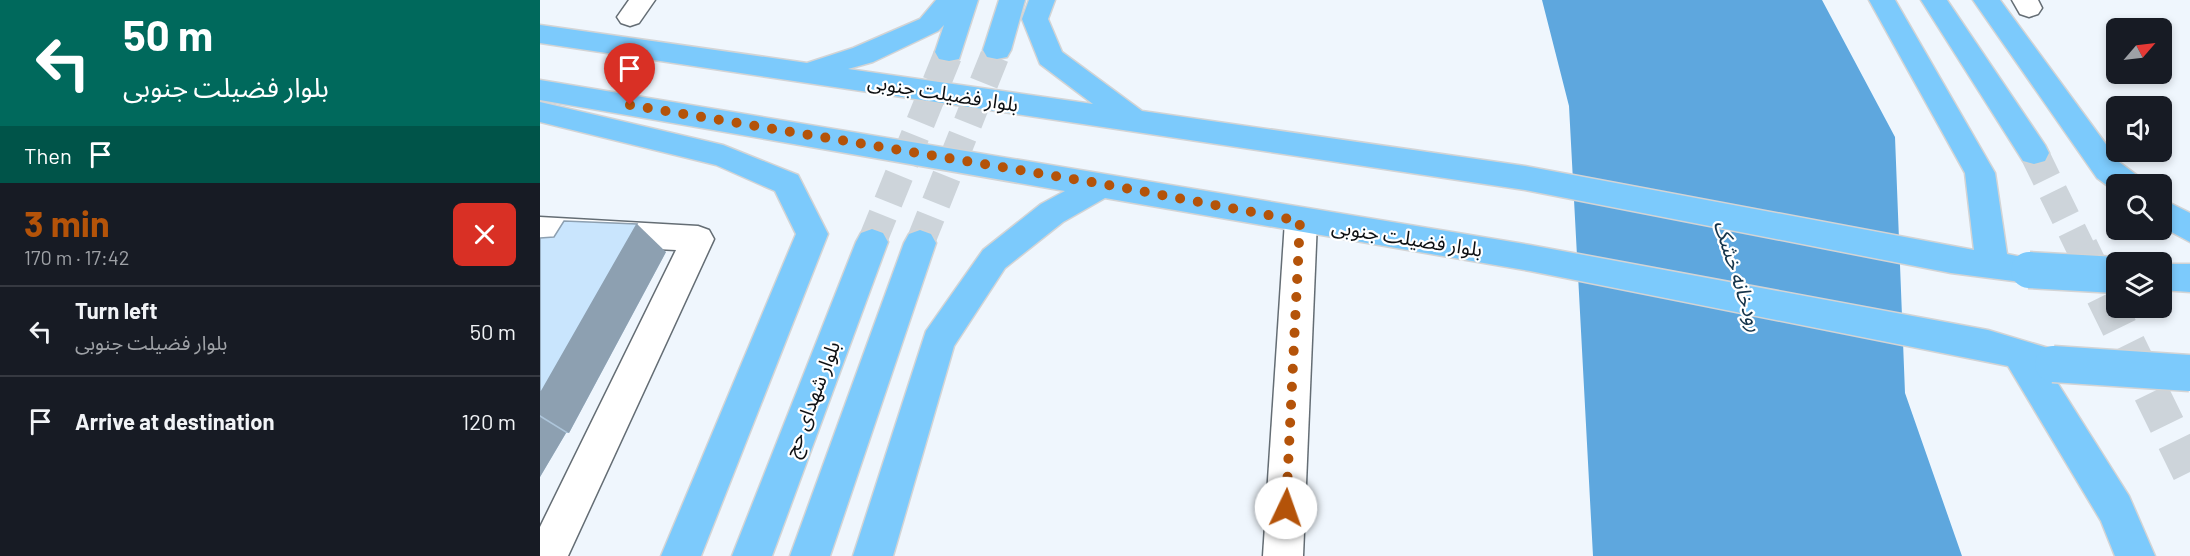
<!DOCTYPE html>
<html lang="en">
<head>
<meta charset="utf-8">
<style>
	:root { --surface:#171b24; --page:#242831; --text:#f1f3f6; --muted:#9ea1a6; --line:#363941; --accent:#b45309 }
	body { margin:0; font-family:Barlow,"Noto Sans Arabic",sans-serif; background:var(--page); color:var(--text); height:100vh; display:flex; flex-direction:column; font-size:22px; white-space:nowrap }
	* { box-sizing:border-box; margin:0 }
	p { font-size:20px; color:var(--muted) }
	.icon { flex:none; width:33px; height:33px; fill:none; stroke:currentColor; stroke-width:2; stroke-linecap:round; stroke-linejoin:round }
	.map { position:relative; flex:1; overflow:hidden }
	.panel { display:flex; flex-direction:column; background:var(--surface); width:540px }
	.panel>* { flex:none }
	.hud { background:#00695c; color:#fff; overflow:hidden }
	.needle { width:39px; rotate:62deg }
	.controls { position:absolute; left:1566px; top:18px; display:grid; gap:12px }
	.controls a { display:grid; place-items:center; width:66px; height:66px; border-radius:9px; background:var(--surface); box-shadow:0 3px 9px #0003; font-size:30px }
	.pin { position:absolute; display:grid; place-items:center; width:51px; height:51px; color:#fff; margin:-62px -26px; border-radius:50% 50% 50% 0; rotate:-45deg; box-shadow:0 0 6px #0007 }
	.pin .icon { rotate:45deg }
	.me { position:absolute; width:66px; margin:-33px; rotate:3deg; stroke-linejoin:round; filter:drop-shadow(0 0 4px #0008) }
	.turn { display:flex; align-items:center; gap:21px; height:126px; padding:0 24px; font-size:27px }
	.turn .icon { width:78px; height:78px; stroke-width:2.5 }
	.turn b { display:block; font-size:42px; line-height:51px }
	.then { display:flex; align-items:center; height:57px; padding:0 24px; background:#0003; gap:12px; font-size:22px }
	.round { display:grid; place-items:center; flex:none; width:63px; height:63px; border-radius:9px; background:var(--page) }
	.head { display:flex; align-items:center; justify-content:space-between; height:102px; padding:0 24px }
	h1 { font-size:36px; font-weight:700; line-height:45px; color:var(--accent) }
	ul { padding:0; list-style:none }
	li { display:flex; align-items:center; gap:18px; height:90px; padding:0 24px; border-top:2px solid var(--line) }
	li div { flex:1 }
	li b { display:block; font-size:22px }
	li em { font-style:normal }
	main { display:flex; flex:1; min-height:0 }
	.map>svg:first-child { display:block }
	.water { fill:#5ea7de }
	.lines { fill:none; stroke-linecap:round; stroke-linejoin:round }
	.primary-tunnel-far1 { stroke:#cdd4da; stroke-width:29; stroke-dasharray:29 14; stroke-linecap:butt }
	.primary-tunnel { stroke:#cdd4da; stroke-width:36; stroke-dasharray:36 18; stroke-linecap:butt }
	.street-casing { stroke:#646d74; stroke-width:3 }
	.primary-casing { stroke:#d3d4d5; stroke-width:3 }
	.street { fill:#fff; fill-rule:evenodd }
	.primary { fill:#7ccafc; fill-rule:evenodd }
	.primary-bridge-casing { stroke:#d3d4d5; stroke-width:39; stroke-linecap:butt }
	.primary-bridge { stroke:#7ccafc; stroke-width:36 }
	.wall { fill:#adc5da }
	.shaded-wall { fill:#8da0b1 }
	.building { fill:#c9e5fd; stroke:#8da0b1; stroke-width:1.5 }
	.route { stroke:#b45309; stroke-width:10; stroke-dasharray:0 18 }
	.labels { text-anchor:middle; stroke-width:4.5; stroke-linejoin:round; paint-order:stroke }
	.street-label { font-size:20px; fill:#0d1013; stroke:#fff }
	.water-label { font-size:21px; font-style:italic; fill:#14344b; stroke:#fff }
</style>
</head>
<body>
<main>
<section class="panel">
<div class="hud">
<div class="turn"><svg class="icon" aria-label="left" viewBox="0 0 24 24"><path d="M17 20v-9H6M10 6l-5 5 5 5"/></svg><div><b>50 m</b>بلوار فضیلت جنوبی</div></div>
<div class="then">Then<svg class="icon" aria-label="arrive" viewBox="0 0 24 24"><path d="M6 21V4h12l-3 4 3 4H6"/></svg></div>
</div>
<div class="head"><div><h1>3 min</h1><p>170 m · 17:42</p></div><a class="round" style="background:#d93025;color:#fff"><svg class="icon" aria-label="close" viewBox="0 0 24 24"><path d="M6 6l12 12M18 6L6 18"/></svg></a></div>
<ul>
<li><svg class="icon" aria-label="left" viewBox="0 0 24 24"><path d="M17 20v-9H6M10 6l-5 5 5 5"/></svg><div><b>Turn left</b><p>بلوار فضیلت جنوبی</p></div><em>50 m</em></li>
<li><svg class="icon" aria-label="arrive" viewBox="0 0 24 24"><path d="M6 21V4h12l-3 4 3 4H6"/></svg><div><b>Arrive at destination</b></div><em>120 m</em></li>
</ul>
</section>
<div class="map">
<svg width="1650" height="556" viewBox="0 0 1650 556">
	<rect width="100%" height="100%" fill="#eff6fd"/>
	<path class="water" d="M 1002,0 L 1282,0 L 1355,137 L 1365,393 L 1422,556 L 1053,556 L 1029,106 Z"/>
	<g class="lines">
		<g class="primary-tunnel-far1">
			<path d="M 1494,153 L 1541,249"/>
			<path d="M 332,242 L 409,52"/>
			<path d="M 380,243 L 457,50"/>
		</g>
		<path class="primary-tunnel" d="M 1540,247 L 1650,472"/>
		<defs>
			<g id="street">
				<path d="M 89,0 L 115,0 L 99,23 L 90,26 L 81,23 L 77,17 Z"/>
				<path d="M 1472,0 L 1498,0 L 1502,8 L 1498,14 L 1489,17 L 1480,14 Z"/>
				<path d="M 761,209 L 772,212 L 777,221 L 763,556 L 723,556 L 745,221 L 750,212 Z"/>
				<path d="M 0,217 L 158,226 L 169,230 L 174,239 L 28,556 L 0,556 L 0,527 L 136,250 L 0,243 Z"/>
			</g>
			<g id="primary">
				<path d="M 396,0 L 438,0 L 419,59 L 409,61 L 399,59 L 395,52 L 404,25 L 398,31 L 333,62 L 308,69 L 553,104 L 500,64 L 482,19 L 489,0 L 515,0 L 508,19 L 522,52 L 602,111 L 985,166 L 1434,250 L 1425,173 L 1329,0 L 1355,0 L 1455,173 L 1467,254 L 1501,261 L 1505,270 L 1501,279 L 1489,283 L 1411,273 L 985,190 L 0,43 L 0,25 L 267,63 L 313,48 L 380,19 Z"/>
				<path d="M 459,0 L 485,0 L 471,50 L 467,57 L 457,59 L 447,57 L 443,50 Z"/>
				<path d="M 1381,0 L 1407,0 L 1505,145 L 1509,153 L 1505,161 L 1494,164 L 1483,161 Z"/>
				<path d="M 1433,0 L 1460,0 L 1579,162 L 1598,176 L 1602,184 L 1576,184 L 1576,192 L 1557,178 Z"/>
				<path d="M 0,80 L 990,245 L 1448,330 L 1525,353 L 1531,364 L 1525,375 L 1515,379 L 1589,496 L 1615,556 L 1575,556 L 1561,521 L 1468,366 L 990,271 L 565,198 L 523,222 L 465,268 L 414,346 L 353,556 L 313,556 L 386,331 L 443,250 L 501,204 L 525,191 L 0,100 Z"/>
				<path d="M 0,102 L 183,145 L 258,175 L 288,234 L 161,556 L 121,556 L 256,234 L 235,191 L 176,165 L 0,122 Z"/>
				<path d="M 1622,199 L 1650,213 L 1650,242 L 1622,227 Z"/>
				<path d="M 332,229 L 343,233 L 348,242 L 232,556 L 192,556 L 316,242 L 321,233 Z"/>
				<path d="M 380,230 L 391,234 L 396,243 L 290,556 L 250,556 L 364,243 L 369,234 Z"/>
				<path d="M 1622,264 L 1650,264 L 1650,292 L 1622,290 Z"/>
			</g>
		</defs>
		<use href="#street" class="street-casing"/>
		<use href="#primary" class="primary-casing"/>
		<use href="#street" class="street"/>
		<use href="#primary" class="primary"/>
		<defs>
			<g id="primary-bridge">
				<path d="M 1489,270 L 1576,275"/>
				<path d="M 1513,364 L 1650,373"/>
			</g>
		</defs>
		<use href="#primary-bridge" class="primary-bridge-casing"/>
		<use href="#primary-bridge" class="primary-bridge"/>
	</g>
	<path class="wall" d="M 0,238 L 126,252 L 29,433 L 26,433 L 0,477 Z"/>
	<g class="shaded-wall">
		<path d="M 97,224 L 126,252 L 29,433 L 0,415 L 0,394 Z"/>
		<path d="M 0,417 L 26,433 L 0,477 Z"/>
	</g>
	<path class="building" d="M 24,221 L 97,224 L 0,394 L 0,238 L 14,237 Z"/>
	<g class="lines">
		<path class="route" d="M 90,105 L 563,184 L 760,221 L 746,508"/>
	</g>
	<g class="labels">
		<g class="street-label">
			<text transform="translate(403 93) rotate(9)" y="7">بلوار فضیلت جنوبی</text>
			<text transform="translate(867 238) rotate(9)" y="7">بلوار فضیلت جنوبی</text>
			<text transform="translate(272 399) rotate(-69)" y="7">بلوار شهدای حج</text>
		</g>
		<g class="water-label">
			<text transform="translate(1198 276) rotate(72)" y="7">رودخانه خشک</text>
		</g>
	</g>
</svg>
<div class="controls">
<a><svg class="needle" viewBox="-14 -14 28 28"><path d="M0-13l5 13h-10z" fill="#e53935"/><path d="M0 13l5-13h-10z" fill="#9ea1a6"/></svg></a>
<a><svg class="icon" aria-label="sound" viewBox="0 0 24 24"><path d="M4 9h4l5-4v14l-5-4H4zM17 9q2 3 0 6"/></svg></a>
<a><svg class="icon" aria-label="search" viewBox="0 0 24 24"><circle cx="10" cy="10" r="6"/><path d="M15 15l6 6"/></svg></a>
<a><svg class="icon" aria-label="layers" viewBox="0 0 24 24"><path d="M12 4l9 5-9 5-9-5zM3 14l9 5 9-5"/></svg></a>
</div>
<div class="pin" style="left:90px;top:105px;background:#d93025"><svg class="icon" aria-label="arrive" viewBox="0 0 24 24"><path d="M6 21V4h12l-3 4 3 4H6"/></svg></div>
<svg class="me" style="left:746px;top:508px" viewBox="-20 -20 40 40"><circle r="19" fill="#fff"/><path d="M0-13L10 11 0 6-10 11z" fill="#b45309"/></svg>
</div>
</main>
</body>
</html>
